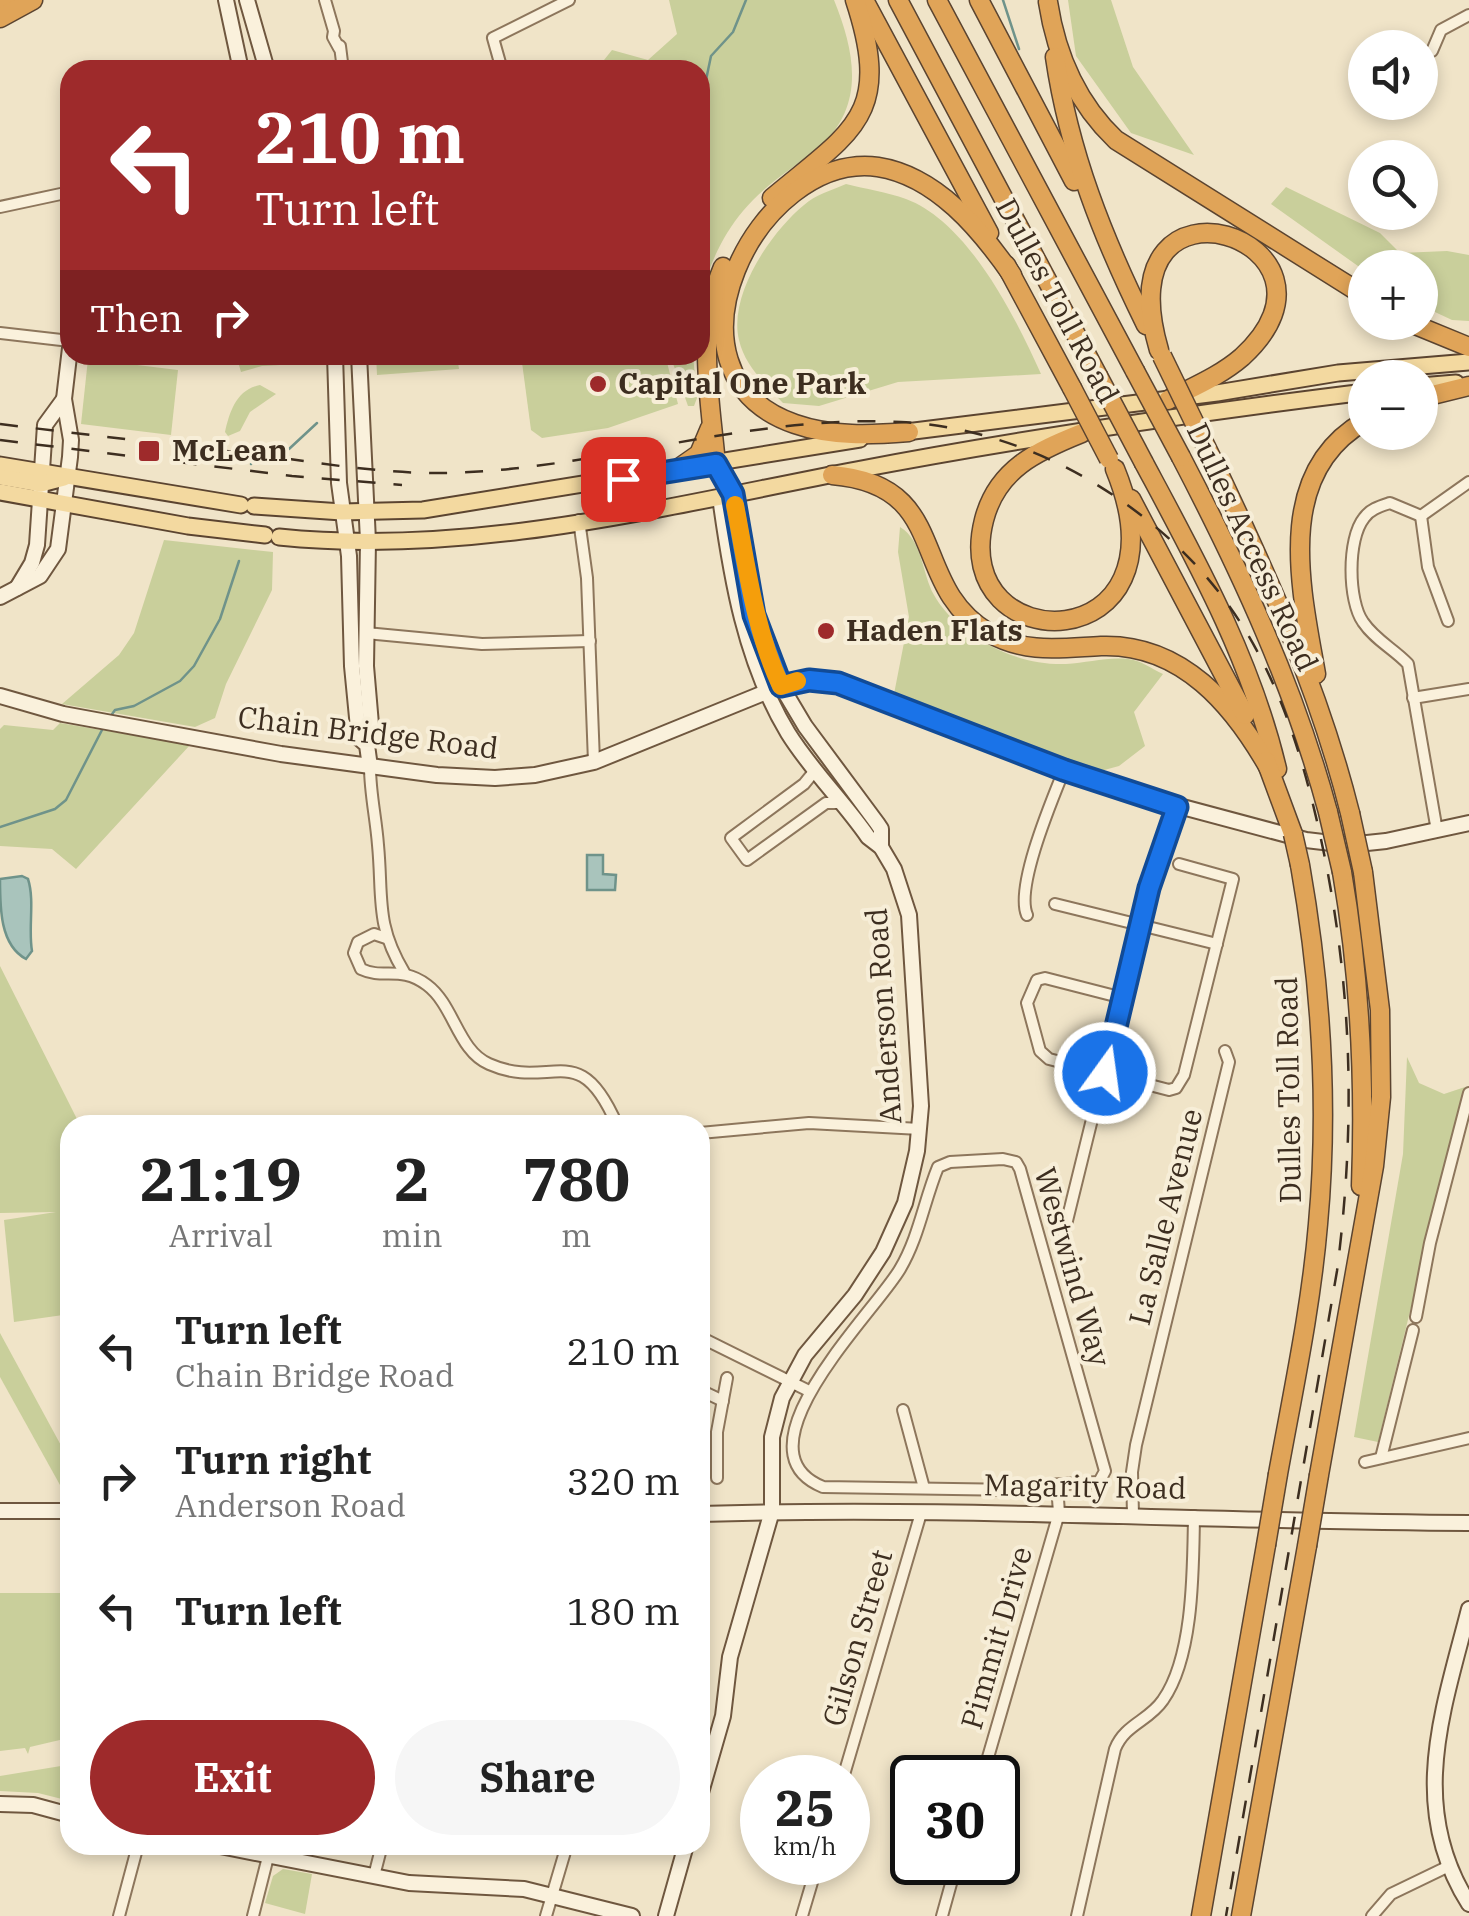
<!DOCTYPE html>
<html lang="en">
<head>
<meta charset="utf-8">
<style>
	:root { --surface:#fff; --page:#f6f6f6; --text:#222; --muted:#767676; --accent:#9e2a2b }
	body { margin:0; font-family:"IBM Plex Serif",serif; background:var(--page); color:var(--text); height:100vh; display:flex; flex-direction:column; font-size:38px; white-space:nowrap }
	* { box-sizing:border-box; margin:0 }
	p { font-size:32px; color:var(--muted) }
	.icon { flex:none; width:55px; height:55px; fill:none; stroke:currentColor; stroke-width:2; stroke-linecap:round; stroke-linejoin:round }
	.map { position:relative; flex:1; overflow:hidden }
	.panel { position:absolute; left:60px; top:1115px; width:650px; height:740px; display:flex; flex-direction:column; background:var(--surface); border-radius:30px; box-shadow:0 5px 15px #0003 }
	.panel>* { flex:none }
	.top-card { position:absolute; left:60px; top:60px; width:650px; height:305px; border-radius:30px; box-shadow:0 5px 15px #0003; background:#9e2a2b; color:#fff; overflow:hidden }
	.fabs { position:absolute; left:1348px; top:30px; display:grid; gap:20px }
	.fabs a { display:grid; place-items:center; width:90px; height:90px; border-radius:50%; background:var(--surface); box-shadow:0 5px 15px #0003; font-size:50px }
	.speed { position:absolute; left:740px; top:1755px; display:flex; gap:20px; font-size:50px; font-weight:700; text-align:center }
	.speed>* { display:grid; place-content:center; width:130px; height:130px; border-radius:50%; background:var(--surface); box-shadow:0 5px 15px #0003; line-height:1 }
	.speed small { font-size:25px; font-weight:400 }
	.speed .limit { border:5px solid #111; border-radius:15px; background:#fff; color:#111 }
	.pin { position:absolute; display:grid; place-items:center; width:85px; height:85px; color:#fff; margin:-42px; border-radius:20px; box-shadow:0 5px 15px #0006 }
	.me { position:absolute; width:110px; margin:-55px; rotate:14deg; stroke-linejoin:round; filter:drop-shadow(0 0 8px #0008) }
	.turn { display:flex; align-items:center; gap:35px; height:210px; padding:0 30px; font-size:45px }
	.turn .icon { width:130px; height:130px; stroke-width:2.5 }
	.turn b { display:block; font-size:70px; line-height:85px }
	.then { display:flex; align-items:center; height:95px; padding:0 30px; background:#0003; gap:20px; font-size:38px }
	.eta { display:flex; justify-content:space-evenly; align-items:center; height:170px; text-align:center }
	.eta b { font-size:60px; font-weight:700; line-height:70px }
	.button { display:flex; gap:20px; margin-top:auto; padding:20px 30px }
	.button a { flex:1; height:115px; border-radius:60px; background:var(--accent); color:#fff; font-size:40px; font-weight:700; line-height:115px; text-align:center }
	.button a+a { background:var(--page); color:var(--text) }
	ul { padding:0; list-style:none }
	li { display:flex; align-items:center; gap:30px; height:130px; padding:0 30px }
	li div { flex:1 }
	li b { display:block; font-size:38px }
	li em { font-style:normal }
	.map>svg:first-child { display:block }
	.green { fill:#c9cf9b }
	.water { fill:#a9c4bc; stroke:#6f938a; stroke-width:2.5 }
	.lines { fill:none; stroke-linecap:round; stroke-linejoin:round }
	.stream { stroke:#6f938a; stroke-width:2.5 }
	.street-casing { stroke:#8d765c; stroke-width:14 }
	.secondary-casing { stroke:#6f573f; stroke-width:18 }
	.primary-casing { stroke:#5b4430; stroke-width:19 }
	.highway-casing { stroke:#5b4430; stroke-width:21 }
	.street { stroke:#faf1dc; stroke-width:10 }
	.secondary { stroke:#faf1dc; stroke-width:14 }
	.primary { stroke:#f3d9a0; stroke-width:15 }
	.highway { stroke:#e0a458; stroke-width:18 }
	.rail { stroke:#3d2e20; stroke-width:2.5; stroke-dasharray:18 18; stroke-linecap:butt }
	.highway-bridge-casing { stroke:#5b4430; stroke-width:21; stroke-linecap:butt }
	.highway-bridge { stroke:#e0a458; stroke-width:18 }
	.route-casing { stroke:#114b97; stroke-width:25 }
	.route { stroke:#1a73e8; stroke-width:18 }
	.slow { stroke:#f59e0b; stroke-width:18 }
	.poi-dot { fill:#9e2a2b; stroke:#f7eed8; stroke-width:4 }
	.labels { text-anchor:middle; stroke-width:8; stroke-linejoin:round; paint-order:stroke }
	.street-label { font-size:30px; fill:#3d2e20; stroke:#f7eed8 }
	.poi-label { font-size:30px; font-weight:bold; fill:#3d2e20; stroke:#f7eed8; text-anchor:start }
</style>
</head>
<body>
<div class="map">
<svg width="1469" height="1916" viewBox="0 0 1469 1916">
	<rect width="100%" height="100%" fill="#f0e4c8"/>
	<g class="green">
		<path d="M 669,0 L 834,0 C 855,52 866,106 819,147 C 794,168 764,185 743,211 C 722,236 707,269 700,300 L 700,70 L 596,70 L 612,50 L 648,60 L 677,34 Z"/>
		<path d="M 1068,0 L 1111,0 L 1133,67 L 1194,155 L 1131,133 L 1076,56 Z"/>
		<path d="M 846,184 C 865,189 887,192 906,199 C 968,222 1015,316 1041,374 L 898,382 L 819,406 L 783,403 C 765,384 745,366 739,340 C 728,295 771,232 804,205 C 815,195 832,190 846,184 Z"/>
		<path d="M 1286,187 L 1380,233 L 1400,253 L 1447,251 L 1469,255 L 1469,321 L 1452,320 L 1420,305 L 1420,268 L 1365,268 L 1365,271 L 1271,204 Z"/>
		<path d="M 236,355 L 299,355 L 297,364 L 262,366 L 241,372 Z"/>
		<path d="M 376,355 L 457,355 L 459,369 L 377,375 Z"/>
		<path d="M 521,355 L 665,355 L 678,404 L 608,428 L 542,438 L 531,430 Z"/>
		<path d="M 670,355 L 693,355 L 697,398 L 694,406 L 688,406 Z"/>
		<path d="M 88,359 L 178,370 L 171,435 L 81,424 Z"/>
		<path d="M 260,385 L 276,394 L 250,412 L 240,431 L 228,436 L 225,432 C 230,411 236,390 260,385 Z"/>
		<path d="M 900,527 C 923,541 922,574 934,595 C 946,617 969,634 991,646 C 1013,658 1041,665 1066,664 C 1087,663 1106,657 1128,659 C 1140,660 1152,669 1163,674 L 1134,712 L 1145,746 L 1119,766 L 1097,772 L 894,694 L 909,617 L 898,552 Z"/>
		<path d="M 164,540 L 273,552 L 272,590 L 226,684 L 215,718 L 195,727 L 62,704 L 119,655 L 134,633 Z"/>
		<path d="M 60,723 L 190,745 L 76,869 L 52,849 L 0,846 L 0,729 L 4,725 L 53,730 Z"/>
		<path d="M 0,966 L 80,1125 L 70,1125 L 70,1314 L 14,1322 L 4,1220 L 56,1212 L 0,1213 Z"/>
		<path d="M 1407,1057 L 1419,1083 L 1444,1094 L 1465,1087 L 1378,1442 L 1354,1437 L 1403,1154 Z"/>
		<path d="M 0,1333 L 70,1462 L 70,1503 L 0,1377 Z"/>
		<path d="M 0,1593 L 70,1593 L 70,1751 L 64,1739 L 30,1747 L 28,1754 L 25,1748 L 0,1751 Z"/>
		<path d="M 70,1756 L 70,1801 L 38,1793 L 0,1791 L 0,1776 L 67,1765 Z"/>
		<path d="M 283,1869 L 312,1874 L 305,1914 L 265,1903 L 273,1876 Z"/>
	</g>
	<g class="water">
		<path d="M 587,855 L 603,855 L 603,874 L 616,875 L 615,890 L 587,890 Z"/>
		<path d="M 22,876 L 28,879 C 35,901 28,928 32,951 L 26,959 C 0,945 0,908 0,879 Z"/>
	</g>
	<g class="lines">
		<g class="stream">
			<path d="M 1003,0 L 1019,49"/>
			<path d="M 700,88 L 706,80 L 711,56 L 733,32 L 746,0"/>
			<path d="M 251,464 L 259,454 L 269,454 L 275,449 L 289,449 L 317,423"/>
			<path d="M 110,717 L 115,710 L 134,706 L 180,681 L 194,666 L 220,619 L 239,561"/>
			<path d="M 0,827 L 55,809 L 66,800 L 103,728"/>
		</g>
		<defs>
			<g id="street">
				<path d="M 325,0 L 334,31 L 333,37 L 339,48"/>
				<path d="M 340,46 L 343,70"/>
				<path d="M 1432,51 L 1441,30 L 1469,15"/>
				<path d="M 502,70 L 493,38 L 569,0"/>
				<path d="M 0,207 L 70,192"/>
				<path d="M 0,333 L 70,341"/>
				<path d="M 1421,516 L 1390,503 C 1381,506 1370,509 1364,518 C 1347,539 1348,601 1363,622 C 1375,640 1394,649 1408,664 L 1437,831"/>
				<path d="M 1421,516 L 1428,567 L 1448,621"/>
				<path d="M 1421,516 L 1469,482"/>
				<path d="M 579,520 L 587,578 L 594,762"/>
				<path d="M 366,633 L 482,644 L 590,641"/>
				<path d="M 1413,698 L 1469,689"/>
				<path d="M 813,766 L 813,773 L 804,784 L 731,838 L 747,860 L 826,803 L 841,803"/>
				<path d="M 370,767 C 370,793 376,818 378,845 C 383,897 375,924 404,972"/>
				<path d="M 1055,904 L 1217,944"/>
				<path d="M 1027,915 C 1015,887 1052,800 1064,770"/>
				<path d="M 386,938 L 374,934 L 358,942 L 354,953 L 361,969 C 384,980 400,965 427,985 C 454,1005 458,1051 489,1064 C 552,1092 578,1035 617,1125"/>
				<path d="M 1123,998 L 1045,978 L 1037,980 L 1027,1003 L 1040,1051 L 1049,1059 L 1169,1090 L 1176,1088 L 1184,1075 L 1233,879 L 1179,864"/>
				<path d="M 700,1133 L 809,1123 L 920,1129"/>
				<path d="M 1003,1159 L 1016,1162 L 1020,1169 L 1105,1471 L 1099,1482 L 1046,1485 L 1025,1490 L 823,1487 C 731,1450 875,1312 900,1269 C 919,1237 924,1201 938,1167 L 950,1162 Z"/>
				<path d="M 1062,1241 L 1149,888 L 1177,807"/>
				<path d="M 1416,1317 L 1430,1243 L 1469,1093"/>
				<path d="M 700,1337 L 809,1391"/>
				<path d="M 700,1390 L 723,1401"/>
				<path d="M 903,1410 L 924,1488"/>
				<path d="M 1381,1458 L 1413,1330"/>
				<path d="M 1365,1462 L 1469,1438"/>
				<path d="M 717,1478 L 717,1432 L 727,1378"/>
				<path d="M 1133,1515 L 1132,1472 L 1136,1445 L 1229,1062 L 1225,1051"/>
				<path d="M 843,1778 L 921,1513"/>
				<path d="M 982,1778 L 1059,1513 L 1057,1485"/>
				<path d="M 374,1876 L 382,1845"/>
				<path d="M 119,1916 L 138,1845"/>
				<path d="M 253,1916 L 271,1845"/>
				<path d="M 546,1916 L 567,1845"/>
				<path d="M 802,1916 L 818,1862"/>
				<path d="M 942,1916 L 957,1862"/>
				<path d="M 1077,1916 L 1115,1749 C 1125,1724 1149,1721 1163,1700 C 1194,1656 1193,1568 1194,1516"/>
				<path d="M 1372,1916 L 1391,1894 L 1449,1866"/>
			</g>
			<g id="secondary">
				<path d="M 226,0 L 241,70"/>
				<path d="M 247,0 L 267,70"/>
				<path d="M 335,355 L 339,483 L 349,556 L 352,666 L 359,738 L 367,745 L 370,767"/>
				<path d="M 359,355 L 368,541 L 366,666 L 372,736 L 367,745"/>
				<path d="M 716,464 L 733,494 L 755,615 L 780,684 L 805,726 L 877,823 L 881,829 L 881,847"/>
				<path d="M 17,588 L 32,563 L 37,545 L 45,425 L 64,399"/>
				<path d="M 0,597 L 40,576 L 58,549 L 70,457 L 71,440 L 64,399 L 70,348"/>
				<path d="M 0,696 L 63,714 L 281,754 L 437,775 L 495,778 L 535,775 L 594,762 L 781,686 L 809,680 L 837,683 L 1119,790 L 1306,840 L 1348,845 L 1386,841 L 1469,823"/>
				<path d="M 0,1511 L 70,1511"/>
				<path d="M 700,1514 C 956,1506 1213,1522 1469,1523"/>
				<path d="M 1469,1609 C 1443,1711 1407,1806 1469,1904"/>
				<path d="M 700,1796 L 723,1716 L 730,1657 L 772,1511 L 772,1437 L 782,1398 L 805,1355 L 855,1295 L 883,1252 L 905,1203 L 917,1151 L 921,1106 L 909,915 L 894,869 L 881,847 L 868,837 C 843,801 811,770 788,733 C 745,662 731,577 720,497"/>
				<path d="M 0,1804 L 33,1805 L 70,1815"/>
				<path d="M 215,1845 L 409,1883 L 524,1889 L 632,1916"/>
				<path d="M 666,1916 L 686,1845"/>
			</g>
			<g id="primary">
				<path d="M 1420,386 L 1456,383"/>
				<path d="M 898,433 L 1217,393 L 1338,373 L 1469,362"/>
				<path d="M 0,465 L 241,505"/>
				<path d="M 0,477 L 41,484 L 64,478"/>
				<path d="M 0,492 L 188,526 L 265,535"/>
				<path d="M 254,506 L 342,512 L 423,510 L 860,439"/>
				<path d="M 279,537 C 472,557 667,506 856,470 C 1024,438 1195,413 1365,392"/>
			</g>
			<g id="highway">
				<path d="M 864,0 L 989,233"/>
				<path d="M 898,0 L 1098,376"/>
				<path d="M 937,0 L 1135,371"/>
				<path d="M 979,0 L 1074,181"/>
				<path d="M 1048,2 C 1056,54 1077,103 1116,140 L 1365,296"/>
				<path d="M 0,3 L 5,0"/>
				<path d="M 0,18 L 33,0"/>
				<path d="M 1055,57 C 1069,153 1103,238 1146,325"/>
				<path d="M 772,198 C 853,130 893,116 855,0"/>
				<path d="M 1006,265 L 1072,388"/>
				<path d="M 1408,322 L 1469,347"/>
				<path d="M 1159,350 C 1101,152 1369,241 1242,357 C 1220,376 1193,387 1168,400"/>
				<path d="M 1420,398 L 1469,386"/>
				<path d="M 909,432 C 871,435 832,437 795,424 C 647,373 758,150 878,167 C 936,176 980,229 1012,275"/>
				<path d="M 1082,433 C 1037,451 997,469 984,520 C 948,662 1194,662 1115,469"/>
				<path d="M 1181,457 C 1241,572 1294,686 1328,812"/>
				<path d="M 1212,459 C 1267,574 1319,689 1350,813"/>
				<path d="M 1144,463 C 1197,562 1251,659 1277,769"/>
				<path d="M 716,464 C 710,397 696,331 723,267"/>
				<path d="M 676,470 L 699,454 L 710,428"/>
				<path d="M 832,475 C 953,485 907,585 989,633 C 1026,654 1060,648 1101,646 C 1182,643 1234,706 1270,770"/>
				<path d="M 1131,499 L 1245,715"/>
				<path d="M 1316,674 C 1301,589 1273,473 1365,421"/>
				<path d="M 1266,761 L 1293,834"/>
				<path d="M 1342,872 C 1360,976 1365,1080 1361,1186"/>
				<path d="M 1278,1474 C 1293,1391 1311,1308 1318,1224 C 1329,1104 1321,984 1300,865"/>
				<path d="M 1319,1475 L 1374,1166 L 1381,1097 L 1380,1010 L 1363,872"/>
				<path d="M 1201,1916 L 1266,1545"/>
				<path d="M 1241,1916 L 1307,1546"/>
			</g>
		</defs>
		<use href="#street" class="street-casing"/>
		<use href="#secondary" class="secondary-casing"/>
		<use href="#primary" class="primary-casing"/>
		<use href="#highway" class="highway-casing"/>
		<use href="#street" class="street"/>
		<use href="#secondary" class="secondary"/>
		<use href="#primary" class="primary"/>
		<use href="#highway" class="highway"/>
		<g class="rail">
			<path d="M 0,424 C 89,435 178,445 267,456 C 326,464 386,474 446,473 C 598,470 748,414 901,422 C 966,425 1033,447 1089,480 C 1150,516 1202,563 1240,622 C 1278,681 1300,749 1316,817 C 1352,971 1357,1115 1337,1271 L 1226,1916"/>
			<path d="M 0,440 L 292,476 L 402,485"/>
		</g>
		<defs>
			<g id="highway-bridge">
				<path d="M 1162,356 L 1212,459"/>
				<path d="M 1135,371 L 1181,457"/>
				<path d="M 1098,376 L 1144,463"/>
				<path d="M 1072,388 L 1109,459"/>
				<path d="M 1328,812 L 1342,872"/>
				<path d="M 1350,813 L 1363,872"/>
				<path d="M 1293,834 L 1300,865"/>
				<path d="M 1266,1545 L 1278,1474"/>
				<path d="M 1307,1546 L 1319,1475"/>
			</g>
		</defs>
		<use href="#highway-bridge" class="highway-bridge-casing"/>
		<use href="#highway-bridge" class="highway-bridge"/>
	</g>
	<g class="lines">
		<defs>
			<path id="route" d="M 623,479 L 716,464 L 733,494 L 754,615 L 781,686 L 809,680 L 838,683 L 1064,770 L 1177,807 L 1149,888 L 1105,1073"/>
		</defs>
		<use href="#route" class="route-casing"/>
		<use href="#route" class="route"/>
		<path class="slow" d="M 735,505 C 747,567 754,628 781,686 L 797,681"/>
	</g>
	<g class="poi-dot">
		<circle cx="598" cy="384" r="10"/>
		<rect x="137" y="439" width="24" height="24" rx="5"/>
		<circle cx="826" cy="631" r="10"/>
	</g>
	<g class="labels">
		<g class="street-label">
			<text transform="translate(1057 301) rotate(62)" y="10">Dulles Toll Road</text>
			<text transform="translate(1252 547) rotate(65)" y="10">Dulles Access Road</text>
			<text transform="translate(368 733) rotate(7)" y="10">Chain Bridge Road</text>
			<text transform="translate(884 1016) rotate(-94)" y="10">Anderson Road</text>
			<text transform="translate(1289 1090) rotate(-91)" y="10">Dulles Toll Road</text>
			<text transform="translate(1166 1217) rotate(-76)" y="10">La Salle Avenue</text>
			<text transform="translate(1072 1267) rotate(74)" y="10">Westwind Way</text>
			<text transform="translate(1085 1487) rotate(1)" y="10">Magarity Road</text>
			<text transform="translate(858 1638) rotate(-74)" y="10">Gilson Street</text>
			<text transform="translate(997 1638) rotate(-74)" y="10">Pimmit Drive</text>
		</g>
		<g class="poi-label">
			<text x="618" y="394">Capital One Park</text>
			<text x="172" y="461">McLean</text>
			<text x="846" y="641">Haden Flats</text>
		</g>
	</g>
</svg>
<div class="fabs">
<a><svg class="icon" aria-label="sound" viewBox="0 0 24 24"><path d="M4 9h4l5-4v14l-5-4H4zM17 9q2 3 0 6"/></svg></a>
<a><svg class="icon" aria-label="search" viewBox="0 0 24 24"><circle cx="10" cy="10" r="6"/><path d="M15 15l6 6"/></svg></a>
<a>+</a>
<a>−</a>
</div>
<div class="speed"><div>25<small>km/h</small></div><div class="limit">30</div></div>
<div class="pin" style="left:623px;top:479px;background:#d93025"><svg class="icon" aria-label="arrive" viewBox="0 0 24 24"><path d="M6 21V4h12l-3 4 3 4H6"/></svg></div>
<svg class="me" style="left:1105px;top:1073px" viewBox="-20 -20 40 40"><circle r="17" fill="#1a73e8" stroke="#fff" stroke-width="3"/><path d="M0-11L8 9 0 5-8 9z" fill="#fff"/></svg>
<div class="top-card">
<div class="turn"><svg class="icon" aria-label="left" viewBox="0 0 24 24"><path d="M17 20v-9H6M10 6l-5 5 5 5"/></svg><div><b>210 m</b>Turn left</div></div>
<div class="then">Then<svg class="icon" aria-label="right" viewBox="0 0 24 24"><path d="M7 20v-9h11M14 6l5 5-5 5"/></svg></div>
</div>
<section class="panel">
<div class="eta">
<div><b>21:19</b><p>Arrival</p></div>
<div><b>2</b><p>min</p></div>
<div><b>780</b><p>m</p></div>
</div>
<ul>
<li><svg class="icon" aria-label="left" viewBox="0 0 24 24"><path d="M17 20v-9H6M10 6l-5 5 5 5"/></svg><div><b>Turn left</b><p>Chain Bridge Road</p></div><em>210 m</em></li>
<li><svg class="icon" aria-label="right" viewBox="0 0 24 24"><path d="M7 20v-9h11M14 6l5 5-5 5"/></svg><div><b>Turn right</b><p>Anderson Road</p></div><em>320 m</em></li>
<li><svg class="icon" aria-label="left" viewBox="0 0 24 24"><path d="M17 20v-9H6M10 6l-5 5 5 5"/></svg><div><b>Turn left</b></div><em>180 m</em></li>
</ul>
<div class="button"><a>Exit</a><a>Share</a></div>
</section>
</div>
</body>
</html>
